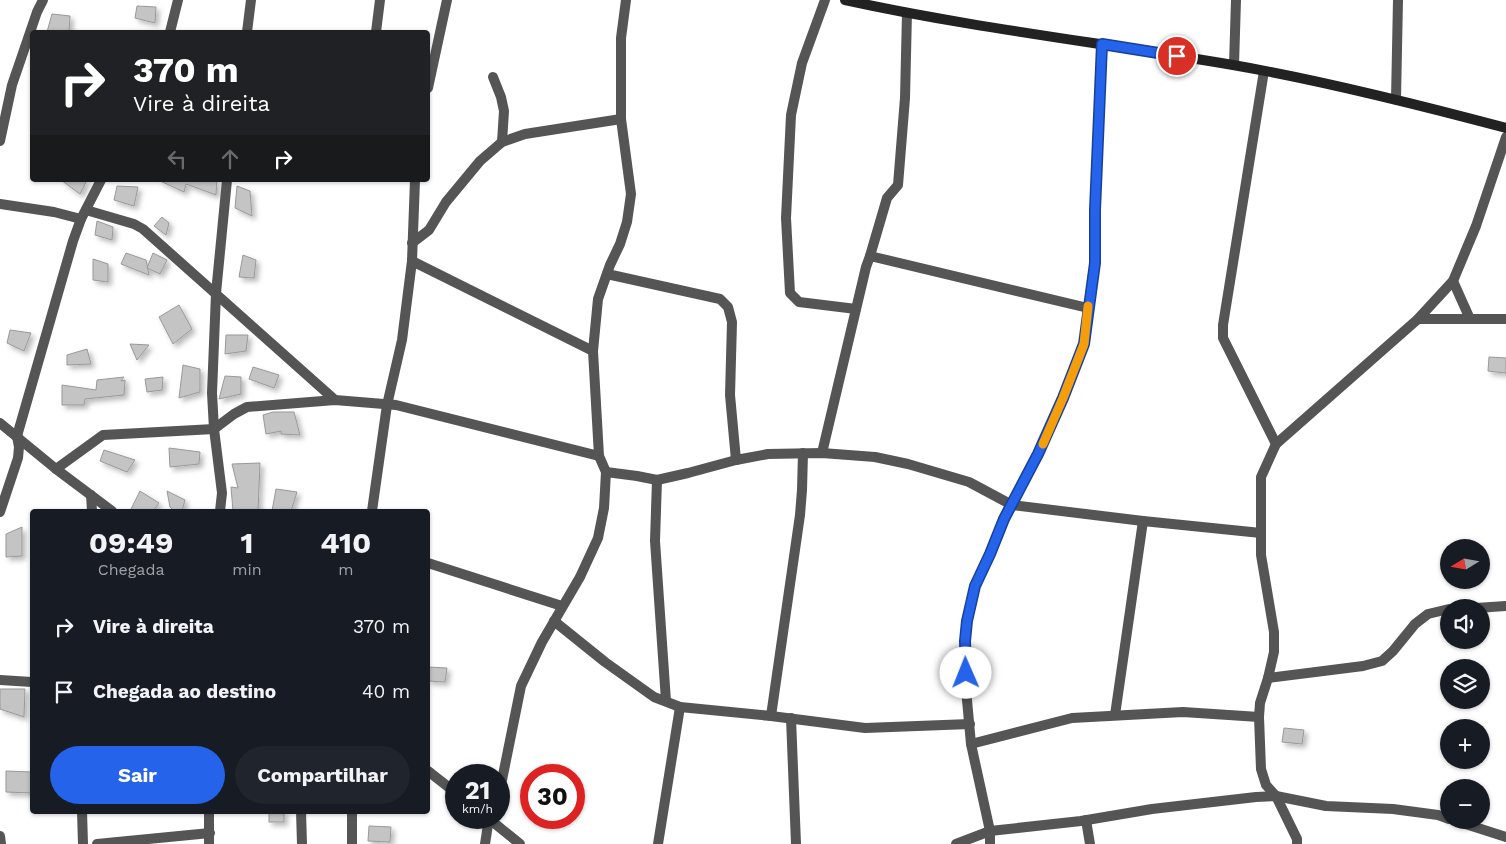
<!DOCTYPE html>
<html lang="pt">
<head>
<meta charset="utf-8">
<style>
	:root { --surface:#171b24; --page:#20242c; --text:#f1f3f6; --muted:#9ea1a6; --accent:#2563eb }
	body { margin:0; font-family:"Work Sans",sans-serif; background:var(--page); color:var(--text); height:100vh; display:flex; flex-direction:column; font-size:19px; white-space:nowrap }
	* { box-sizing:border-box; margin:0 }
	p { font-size:16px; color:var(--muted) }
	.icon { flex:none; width:28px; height:28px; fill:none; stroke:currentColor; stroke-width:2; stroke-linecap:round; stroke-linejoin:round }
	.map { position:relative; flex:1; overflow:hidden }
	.side { position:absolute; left:30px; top:509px; width:400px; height:305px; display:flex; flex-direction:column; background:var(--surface); border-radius:5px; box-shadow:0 1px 4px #0004 }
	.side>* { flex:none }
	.banner { position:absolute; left:30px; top:30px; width:400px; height:152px; border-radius:5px; box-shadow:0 1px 4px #0004; background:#202124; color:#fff; overflow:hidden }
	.needle { width:32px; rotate:259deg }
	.fabs { position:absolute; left:1440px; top:539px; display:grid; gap:10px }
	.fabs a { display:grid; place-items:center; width:50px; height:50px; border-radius:50%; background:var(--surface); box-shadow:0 1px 4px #0004; font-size:25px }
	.speed { position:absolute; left:445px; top:764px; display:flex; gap:10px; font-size:25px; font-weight:700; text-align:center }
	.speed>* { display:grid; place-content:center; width:65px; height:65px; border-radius:50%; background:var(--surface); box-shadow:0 1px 4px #0004; line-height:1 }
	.speed small { font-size:12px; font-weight:400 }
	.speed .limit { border:8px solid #d22; background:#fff; color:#111 }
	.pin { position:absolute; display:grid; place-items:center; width:42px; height:42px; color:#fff; margin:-21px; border:2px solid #fff; border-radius:50%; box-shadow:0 1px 5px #0007 }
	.me { position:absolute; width:55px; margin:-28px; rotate:359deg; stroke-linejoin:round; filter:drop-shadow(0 0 4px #0008) }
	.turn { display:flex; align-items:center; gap:18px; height:105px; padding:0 20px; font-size:22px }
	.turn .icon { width:65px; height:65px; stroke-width:2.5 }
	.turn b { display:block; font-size:35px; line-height:42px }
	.lanes { display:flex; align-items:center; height:48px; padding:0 20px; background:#0003; justify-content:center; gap:25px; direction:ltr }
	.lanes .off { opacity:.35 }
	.eta { display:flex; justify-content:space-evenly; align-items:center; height:85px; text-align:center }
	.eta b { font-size:30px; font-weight:700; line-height:35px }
	.action { display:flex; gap:10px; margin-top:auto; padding:10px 20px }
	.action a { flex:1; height:58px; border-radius:30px; background:var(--accent); color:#fff; font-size:20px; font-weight:700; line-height:58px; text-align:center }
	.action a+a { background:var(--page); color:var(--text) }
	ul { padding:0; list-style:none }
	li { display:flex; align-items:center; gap:15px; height:65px; padding:0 20px }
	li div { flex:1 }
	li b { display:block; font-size:19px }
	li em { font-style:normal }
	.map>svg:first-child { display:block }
	.building { fill:#c4c4c4; stroke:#999; filter:url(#shadow) }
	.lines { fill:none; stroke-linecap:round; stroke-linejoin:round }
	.street { stroke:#555; stroke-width:10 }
	.secondary { stroke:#222; stroke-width:10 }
	.route-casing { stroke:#184099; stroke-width:12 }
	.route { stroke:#2563eb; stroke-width:9 }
	.slow { stroke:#f59e0b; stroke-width:9 }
</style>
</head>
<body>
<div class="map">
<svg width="1506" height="844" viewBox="0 0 1506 844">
	<defs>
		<filter id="shadow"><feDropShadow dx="3.5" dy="3.5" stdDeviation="2.5" flood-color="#0004"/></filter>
	</defs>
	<rect width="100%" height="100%" fill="#fff"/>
	<g class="building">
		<path d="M 137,6 L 156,7 L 155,23 L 135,18 Z"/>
		<path d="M 52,14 L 70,16 L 69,32 L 47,32 Z"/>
		<path d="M 61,180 L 87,180 L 80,194 Z"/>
		<path d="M 158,180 L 217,180 L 216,195 L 186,184 L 184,192 Z"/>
		<path d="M 117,186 L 138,187 L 134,206 L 114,200 Z"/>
		<path d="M 237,186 L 250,191 L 252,216 L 235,208 Z"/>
		<path d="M 162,217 L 169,223 L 166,235 L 154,226 Z"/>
		<path d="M 97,221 L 113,227 L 112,240 L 95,235 Z"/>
		<path d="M 126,253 L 146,260 L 149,275 L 121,264 Z"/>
		<path d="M 153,253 L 167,260 L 160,274 L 147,268 Z"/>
		<path d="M 243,255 L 256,260 L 254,278 L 239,277 Z"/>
		<path d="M 93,259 L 108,264 L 108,282 L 93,280 Z"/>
		<path d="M 179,305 L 192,329 L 173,344 L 159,317 Z"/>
		<path d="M 10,330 L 31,333 L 24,351 L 7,343 Z"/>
		<path d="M 226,335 L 248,335 L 246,351 L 225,354 Z"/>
		<path d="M 130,344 L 149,345 L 137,360 Z"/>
		<path d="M 87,349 L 91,364 L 67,365 L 67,355 Z"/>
		<path d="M 1489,357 L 1506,358 L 1506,373 L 1488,371 Z"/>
		<path d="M 183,365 L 200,369 L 200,392 L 179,398 Z"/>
		<path d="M 253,367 L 279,375 L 274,388 L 249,379 Z"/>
		<path d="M 225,376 L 241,377 L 241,394 L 219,399 Z"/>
		<path d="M 124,377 L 121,381 L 125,380 L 124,395 L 85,399 L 84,405 L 62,405 L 62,385 L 96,390 L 97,380 Z"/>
		<path d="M 163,377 L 162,390 L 147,392 L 145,379 Z"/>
		<path d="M 273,412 L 294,412 L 300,435 L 281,434 L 281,431 L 266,434 L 263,415 Z"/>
		<path d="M 169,448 L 200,452 L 199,464 L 170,467 Z"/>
		<path d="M 104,450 L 135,460 L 127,472 L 100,461 Z"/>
		<path d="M 260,463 L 258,511 L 233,511 L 231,487 L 238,488 L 232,464 Z"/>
		<path d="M 276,489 L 297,492 L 291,511 L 272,511 Z"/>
		<path d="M 140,491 L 159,503 L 153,511 L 130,511 Z"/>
		<path d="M 167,491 L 185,500 L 182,511 L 174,511 L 170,507 Z"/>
		<path d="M 22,527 L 22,556 L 6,557 L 6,534 Z"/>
		<path d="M 428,667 L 447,668 L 445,682 L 428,681 Z"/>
		<path d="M 0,689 L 25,689 L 24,717 L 0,709 Z"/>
		<path d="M 1284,728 L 1304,730 L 1302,744 L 1282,742 Z"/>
		<path d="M 6,771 L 32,772 L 32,793 L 6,792 Z"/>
		<rect x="269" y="811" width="15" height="11"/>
		<path d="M 369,826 L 391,827 L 390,842 L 368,841 Z"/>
	</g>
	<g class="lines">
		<g class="street">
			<path d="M 825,0 L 802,63 L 791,115 L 786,218 L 790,293 L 799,302 L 856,309"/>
			<path d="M 170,32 L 178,0"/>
			<path d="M 247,32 L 251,0"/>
			<path d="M 376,32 L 380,0"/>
			<path d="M 1234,65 L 1236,0"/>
			<path d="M 1264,71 L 1223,325 L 1223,338 L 1276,444"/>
			<path d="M 493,77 L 501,97 L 504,111 L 502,142"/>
			<path d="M 428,88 L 447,0"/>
			<path d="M 1396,99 L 1398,0"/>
			<path d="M 0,141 L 12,85 L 37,12 L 43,0"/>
			<path d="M 0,204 L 54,212 L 81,219"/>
			<path d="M 86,210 L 134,224 L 143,229 L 335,400"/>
			<path d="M 412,243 L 429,230 L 446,202 L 480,161 L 502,142 L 525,134 L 621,119"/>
			<path d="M 870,256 L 887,198 L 898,185 L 905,98 L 907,13"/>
			<path d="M 412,261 L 593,351"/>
			<path d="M 607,274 L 720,299 L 728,307 L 732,322 L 730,395 L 736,460"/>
			<path d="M 1453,281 L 1470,319"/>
			<path d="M 1418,319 L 1506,319"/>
			<path d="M 0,423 L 56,469 L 112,511"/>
			<path d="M 822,453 L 866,267 L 870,256 L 1088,308"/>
			<path d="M 56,469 L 103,435 L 214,429 L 234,414 L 247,407 L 335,400 L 396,405 L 599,456"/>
			<path d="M 606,472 L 637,476 L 657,480 L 688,473 L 736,460 L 768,454 L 822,453 L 875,457 L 908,464 L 969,482 L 1012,505 L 1143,521 L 1261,533"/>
			<path d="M 657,480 L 655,541 L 666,701"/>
			<path d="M 91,495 L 92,511"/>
			<path d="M 220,511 L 222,493 L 214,429 L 212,393 L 216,293 L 227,180"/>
			<path d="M 372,511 L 387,405 L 402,340 L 412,261 L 415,180"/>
			<path d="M 0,512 L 18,458 L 19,447 L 17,436 L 73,241 L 81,219 L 101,180"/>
			<path d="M 428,563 L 562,606"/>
			<path d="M 1476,608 L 1506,606"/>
			<path d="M 554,621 L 605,662 L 654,697 L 680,707 L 771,716 L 865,728 L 970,724"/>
			<path d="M 1268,678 L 1363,666 L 1382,661 L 1393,651 L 1415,624 L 1428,614 L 1449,609"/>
			<path d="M 0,680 L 32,682"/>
			<path d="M 1115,715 L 1143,521"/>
			<path d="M 771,716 L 800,515 L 802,490 L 803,453"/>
			<path d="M 791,718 L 796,844"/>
			<path d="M 971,744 L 1072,718 L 1183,712 L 1259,717"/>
			<path d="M 428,771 L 456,793"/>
			<path d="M 499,790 L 502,780 L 521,686 L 542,642 L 580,577 L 598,538 L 604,508 L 606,472 L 599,456 L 593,351 L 598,299 L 610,265 L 620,244 L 627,222 L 631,194 L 621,119 L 621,38 L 626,0"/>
			<path d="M 82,811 L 83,844"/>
			<path d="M 209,811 L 209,844"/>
			<path d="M 301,811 L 302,844"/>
			<path d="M 488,818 L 520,844"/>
			<path d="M 1086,820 L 1090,844"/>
			<path d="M 1453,820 L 1506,837"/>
			<path d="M 0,836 L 1,844"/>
			<path d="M 97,844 L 210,833"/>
			<path d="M 352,844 L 352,811"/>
			<path d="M 485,844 L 489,818"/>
			<path d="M 658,844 L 680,707"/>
			<path d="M 956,844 L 990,831 L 1081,821 L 1152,809 L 1256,797 L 1276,796 L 1326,806 L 1393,809 L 1438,815 L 1449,819"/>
			<path d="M 990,844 L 990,831 L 971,744 L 966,689 L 965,641 L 967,621 L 975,586 L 990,554 L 1004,519 L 1038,454 L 1063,399 L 1084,344 L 1095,263 L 1095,210 L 1102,44"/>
			<path d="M 1297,844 L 1297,839 L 1276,796 L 1266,785 L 1261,769 L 1259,717 L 1260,703 L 1268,678 L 1274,652 L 1274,632 L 1261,555 L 1261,477 L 1276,444 L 1418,319 L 1453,281 L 1476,226 L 1506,137"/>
		</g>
		<path class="secondary" d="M 845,0 C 973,28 1104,43 1233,65 C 1325,81 1416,104 1506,128"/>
	</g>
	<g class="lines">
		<defs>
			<path id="route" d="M 966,673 L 965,641 L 967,621 L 975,586 L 990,554 L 1004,519 L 1038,454 L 1063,398 L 1084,344 L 1095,263 L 1095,210 L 1102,44 L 1177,56"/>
		</defs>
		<use href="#route" class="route-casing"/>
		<use href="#route" class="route"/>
		<path class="slow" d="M 1043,444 L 1063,398 L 1084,344 L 1088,306"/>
	</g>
</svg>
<div class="fabs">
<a><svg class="needle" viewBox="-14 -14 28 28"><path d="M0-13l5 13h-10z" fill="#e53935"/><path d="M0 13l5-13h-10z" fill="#9ea1a6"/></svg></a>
<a><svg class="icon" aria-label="sound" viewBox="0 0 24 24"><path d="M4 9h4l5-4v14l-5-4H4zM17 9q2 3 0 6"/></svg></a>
<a><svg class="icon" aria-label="layers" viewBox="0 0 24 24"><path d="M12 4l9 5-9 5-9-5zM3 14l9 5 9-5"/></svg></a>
<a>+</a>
<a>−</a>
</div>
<div class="speed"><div>21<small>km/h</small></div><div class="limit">30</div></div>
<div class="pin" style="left:1177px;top:56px;background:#d93025"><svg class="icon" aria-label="arrive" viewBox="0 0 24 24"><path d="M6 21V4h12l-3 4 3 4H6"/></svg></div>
<svg class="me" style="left:966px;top:673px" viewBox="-20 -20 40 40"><circle r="19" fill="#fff"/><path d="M0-13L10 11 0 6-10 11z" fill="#2563eb"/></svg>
<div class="banner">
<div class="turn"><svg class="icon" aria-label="right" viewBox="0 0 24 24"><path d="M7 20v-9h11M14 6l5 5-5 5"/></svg><div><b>370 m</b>Vire à direita</div></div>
<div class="lanes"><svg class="icon off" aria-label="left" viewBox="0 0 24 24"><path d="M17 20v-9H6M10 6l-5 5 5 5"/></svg><svg class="icon off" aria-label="ahead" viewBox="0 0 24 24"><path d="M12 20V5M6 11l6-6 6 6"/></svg><svg class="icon" aria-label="right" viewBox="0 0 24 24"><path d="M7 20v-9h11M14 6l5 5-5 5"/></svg></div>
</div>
<section class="side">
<div class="eta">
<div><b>09:49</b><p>Chegada</p></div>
<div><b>1</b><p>min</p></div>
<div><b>410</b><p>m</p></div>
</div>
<ul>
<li><svg class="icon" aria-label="right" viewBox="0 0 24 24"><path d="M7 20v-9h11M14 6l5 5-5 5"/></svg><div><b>Vire à direita</b></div><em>370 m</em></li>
<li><svg class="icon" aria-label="arrive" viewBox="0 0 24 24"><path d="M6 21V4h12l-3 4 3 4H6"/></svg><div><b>Chegada ao destino</b></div><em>40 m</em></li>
</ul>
<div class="action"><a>Sair</a><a>Compartilhar</a></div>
</section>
</div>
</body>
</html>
